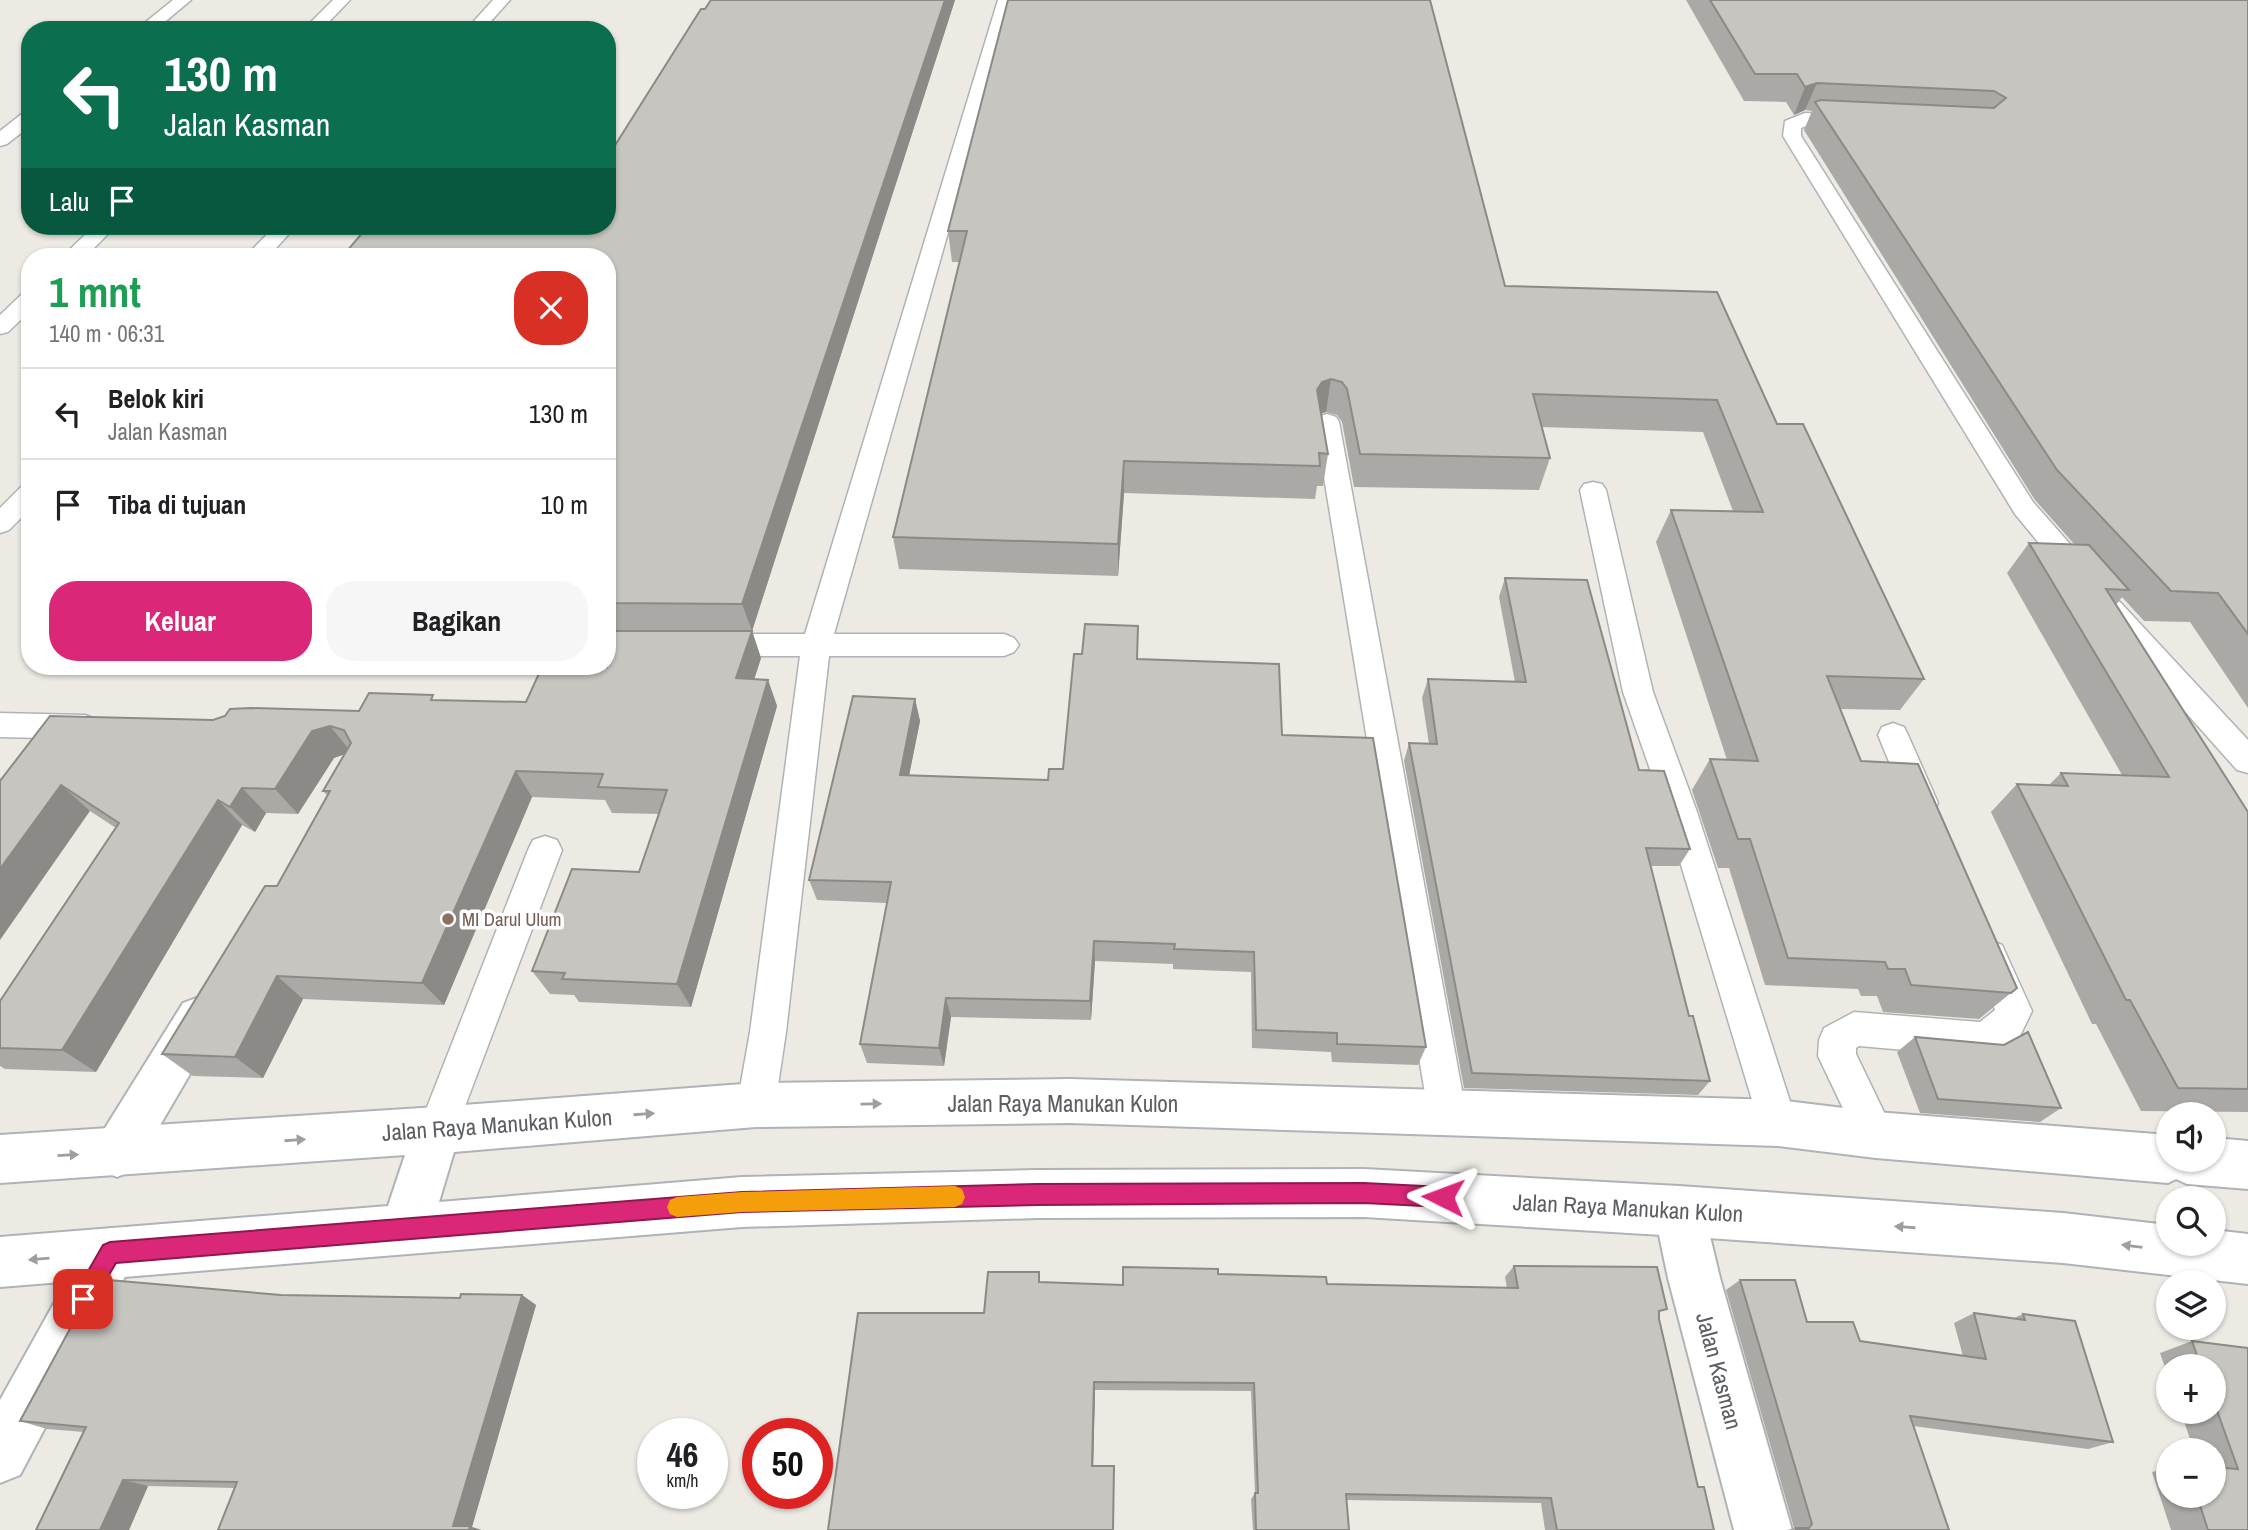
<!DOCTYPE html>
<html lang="id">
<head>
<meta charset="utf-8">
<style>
	:root { --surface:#fff; --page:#f6f6f6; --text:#202124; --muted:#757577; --line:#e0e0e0; --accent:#db2777 }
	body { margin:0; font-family:"Archivo Narrow",sans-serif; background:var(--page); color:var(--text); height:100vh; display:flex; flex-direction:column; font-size:26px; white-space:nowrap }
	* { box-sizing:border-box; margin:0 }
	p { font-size:23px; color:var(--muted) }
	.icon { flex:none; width:38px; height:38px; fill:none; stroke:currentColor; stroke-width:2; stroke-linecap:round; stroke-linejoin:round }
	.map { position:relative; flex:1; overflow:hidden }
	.details { position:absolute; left:21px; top:248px; width:595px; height:427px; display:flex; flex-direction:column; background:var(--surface); border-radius:28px; box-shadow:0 2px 5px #0004 }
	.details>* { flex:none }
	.hud { position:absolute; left:21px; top:21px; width:595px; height:214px; border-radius:28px; box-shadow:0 2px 5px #0004; background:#0b6e4f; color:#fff; overflow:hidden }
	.fabs { position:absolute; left:2156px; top:1102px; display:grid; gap:14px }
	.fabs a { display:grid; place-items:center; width:70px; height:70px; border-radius:50%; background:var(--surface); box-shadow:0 2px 5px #0004; font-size:35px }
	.speed { position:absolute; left:637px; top:1418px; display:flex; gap:14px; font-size:35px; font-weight:700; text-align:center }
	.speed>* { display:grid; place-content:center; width:91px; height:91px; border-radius:50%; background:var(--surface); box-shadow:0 2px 5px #0004; line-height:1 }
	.speed small { font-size:18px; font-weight:400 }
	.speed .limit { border:10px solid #d22; background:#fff; color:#111 }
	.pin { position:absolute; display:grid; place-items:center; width:60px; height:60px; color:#fff; margin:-30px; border-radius:14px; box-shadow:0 4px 10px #0006 }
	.me { position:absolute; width:77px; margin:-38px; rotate:273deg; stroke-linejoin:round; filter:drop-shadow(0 0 5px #0008) }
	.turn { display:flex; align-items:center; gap:24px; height:147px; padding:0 28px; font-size:32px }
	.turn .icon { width:91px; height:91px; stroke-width:2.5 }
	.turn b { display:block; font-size:49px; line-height:60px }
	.then { display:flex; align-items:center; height:66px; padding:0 28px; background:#0003; gap:14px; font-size:26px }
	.round { display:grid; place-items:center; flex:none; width:74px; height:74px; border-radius:28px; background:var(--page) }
	.overview { display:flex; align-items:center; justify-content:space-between; height:119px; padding:0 28px }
	h1 { font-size:42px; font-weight:700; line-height:52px; color:#1e9e55 }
	.cta { display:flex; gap:14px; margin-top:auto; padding:14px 28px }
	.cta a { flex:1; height:80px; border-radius:28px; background:var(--accent); color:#fff; font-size:28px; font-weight:700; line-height:80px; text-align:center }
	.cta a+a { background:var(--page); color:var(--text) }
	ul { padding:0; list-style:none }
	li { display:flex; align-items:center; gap:21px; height:91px; padding:0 28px; border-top:2px solid var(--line) }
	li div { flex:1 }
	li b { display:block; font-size:26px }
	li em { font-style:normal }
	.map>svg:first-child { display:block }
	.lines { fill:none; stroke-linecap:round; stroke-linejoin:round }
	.service-casing { stroke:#b0b3b6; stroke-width:3 }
	.minor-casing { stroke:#b0b3b6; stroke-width:4 }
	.secondary-casing { stroke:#afb2b6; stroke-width:4 }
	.service { fill:#fff; fill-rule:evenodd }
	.minor { fill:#fff; fill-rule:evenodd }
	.secondary { fill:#fff; fill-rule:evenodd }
	.wall { fill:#aba9a5 }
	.shaded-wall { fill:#8b8a86 }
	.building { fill:#c7c5c0; stroke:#8b8a86; stroke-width:2 }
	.oneway { fill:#9d9ea1 }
	.route { fill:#db2777; stroke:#8e194d; stroke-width:2 }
	.slow { fill:#f59e0b }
	.education-dot { fill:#8d6e63; stroke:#fff; stroke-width:2.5 }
	.labels { text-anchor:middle; stroke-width:7; stroke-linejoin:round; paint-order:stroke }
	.education-label { font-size:19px; fill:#785e54; stroke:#fff; text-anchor:start }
	.near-street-label { font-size:23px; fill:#5b5e62; stroke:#fff }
</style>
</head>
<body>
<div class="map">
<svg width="2248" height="1530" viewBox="0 0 2248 1530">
	<rect width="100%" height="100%" fill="#eceae3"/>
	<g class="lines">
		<defs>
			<g id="service">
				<path d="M 173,0 L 191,0 L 155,30 L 136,30 Z"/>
				<path d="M 333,0 L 350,0 L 321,30 L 303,30 Z"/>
				<path d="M 493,0 L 510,0 L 483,30 L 466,30 Z"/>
				<path d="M 998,0 L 1014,0 L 834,634 L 1004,634 L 1014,638 L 1019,645 L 1014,652 L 1004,656 L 829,656 L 786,1032 L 775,1105 L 770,1118 L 756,1123 L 742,1118 L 737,1105 L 750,1032 L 800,656 L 715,656 L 705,652 L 700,645 L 705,638 L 715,634 L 805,634 Z"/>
				<path d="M 30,111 L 30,126 L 7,144 L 0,146 L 0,131 L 23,113 Z"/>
				<path d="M 1805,113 L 1849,115 L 1858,121 C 1846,135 1818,120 1801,128 L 1801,136 L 2033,502 L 2091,568 L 2095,575 L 2091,582 L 2081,585 L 2071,582 L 2015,514 L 1783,136 L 1785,121 Z"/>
				<path d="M 94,226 L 116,226 L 85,257 L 62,257 Z"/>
				<path d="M 275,226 L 296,226 L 268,257 L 245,257 Z"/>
				<path d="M 30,292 L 30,311 L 8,332 L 0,334 L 0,315 L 22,294 Z"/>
				<path d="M 1327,414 L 1336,417 L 1339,422 L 1466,1112 L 1461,1125 L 1447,1130 L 1433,1125 L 1428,1112 L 1315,422 L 1318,417 Z"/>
				<path d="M 1593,482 L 1602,484 L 1606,490 L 1653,692 L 1697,812 L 1797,1123 L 1792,1136 L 1778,1142 L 1764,1136 L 1759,1123 L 1665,812 L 1623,692 L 1580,490 L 1584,484 Z"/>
				<path d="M 30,485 L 30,509 L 9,530 L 0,533 L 0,508 L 21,487 Z"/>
				<path d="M 2110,599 L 2120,602 L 2248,740 L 2248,773 L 2237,770 L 2100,616 L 2096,609 L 2100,602 Z"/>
				<path d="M 0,713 L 85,715 L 96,719 L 100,727 L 96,735 L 85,739 L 0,737 Z"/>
				<path d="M 1893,723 L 1904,727 L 1908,735 L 1938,803 L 1933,812 L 1922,816 L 1911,812 L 1906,803 L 1878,735 L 1882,727 Z"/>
				<path d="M 545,836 L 557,840 L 562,850 L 456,1130 L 451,1143 L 437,1149 L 423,1143 L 418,1130 L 528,850 L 533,840 Z"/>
				<path d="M 1990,940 L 2002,945 L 2032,1011 L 2019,1038 L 1985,1057 L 1859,1046 L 1856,1048 L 1856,1054 L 1895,1135 L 1890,1148 L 1876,1154 L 1862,1148 L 1818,1056 L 1819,1040 L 1824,1028 L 1854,1012 L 1980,1022 L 1995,1010 L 1972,956 L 1978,945 Z"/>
			</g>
			<g id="minor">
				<path d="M 199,997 L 215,1003 L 221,1017 L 215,1031 L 134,1170 L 117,1177 L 100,1170 L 93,1153 L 100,1136 L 183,1003 Z"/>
				<path d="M 1679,1186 L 1696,1194 L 1704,1211 L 1720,1278 L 1792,1530 L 1734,1530 L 1668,1278 L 1654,1211 L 1662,1194 Z"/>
				<path d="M 110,1228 L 128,1235 L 135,1253 L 128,1271 L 20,1475 L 0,1483 L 0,1400 L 92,1235 Z"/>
			</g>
			<path id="secondary" d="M 1070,1079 L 1778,1100 L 1876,1112 L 2168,1135 L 2168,1160 L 2214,1160 L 2214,1138 L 2248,1141 L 2248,1189 L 2187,1184 L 2176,1179 L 2168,1183 L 1876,1158 L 1778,1146 L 1070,1123 L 756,1127 L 454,1152 L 439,1202 L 742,1177 L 1037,1170 L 1364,1169 L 1679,1186 L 2063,1213 L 2168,1225 L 2168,1244 L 2214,1244 L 2214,1230 L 2248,1234 L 2248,1284 L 2063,1263 L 1679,1236 L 1364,1217 L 1037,1218 L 742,1227 L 0,1287 L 0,1237 L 388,1206 L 405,1155 L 0,1183 L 0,1135 L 437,1107 L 756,1083 Z"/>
		</defs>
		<use href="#service" class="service-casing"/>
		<use href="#minor" class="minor-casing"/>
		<use href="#secondary" class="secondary-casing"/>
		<use href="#service" class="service"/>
		<use href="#minor" class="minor"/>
		<use href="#secondary" class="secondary"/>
	</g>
	<g class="wall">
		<path d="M 711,0 L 955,0 L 752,631 L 761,658 L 754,679 L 768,680 L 777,706 L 691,1007 L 579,1002 L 574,995 L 550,994 L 532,971 L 639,872 L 659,814 L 612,813 L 605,800 L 532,797 L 444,1005 L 303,999 L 263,1078 L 193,1076 L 162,1054 L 277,886 L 327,795 L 323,791 L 344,754 L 334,758 L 298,814 L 266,813 L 255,832 L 242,825 L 96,1072 L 5,1069 L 0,1066 L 0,1001 L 116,828 L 90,811 L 0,781 L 213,720 L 359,711 L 436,700 L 526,702 L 607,630 L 607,226 L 705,9 Z"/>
		<path d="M 1008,0 L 1505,286 L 1777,424 L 1924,679 L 1900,710 L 1840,709 L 1861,761 L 2017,988 L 1979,1019 L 1883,1012 L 1877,996 L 1861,996 L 1858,989 L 1765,985 L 1729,868 L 1718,868 L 1692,790 L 1710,759 L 1727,760 L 1656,542 L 1671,510 L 1733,511 L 1703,432 L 1541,427 L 1550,458 L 1539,490 L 1354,487 L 1342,422 L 1337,415 L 1326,412 L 1321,413 L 1328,454 L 1323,486 L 1317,486 L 1315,499 L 1124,493 L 1118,576 L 899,569 L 893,537 L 960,262 L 952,262 L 948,231 Z"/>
		<path d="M 1686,0 L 2248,0 L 2248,708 L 2190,622 L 2144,621 L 2122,597 L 2116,605 L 2248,812 L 2248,1112 L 2141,1111 L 2096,1024 L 2092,1024 L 1991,812 L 2017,784 L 2049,785 L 2061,773 L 2122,775 L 2007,573 L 2029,543 L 2075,545 L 2035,500 L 1804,130 L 1812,111 L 1805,110 L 1794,115 L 1786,102 L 1744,101 Z"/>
		<path d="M 1505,578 L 1639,770 L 1690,849 L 1679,866 L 1650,866 L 1689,1016 L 1710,1081 L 1698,1095 L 1464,1088 L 1404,761 L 1409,743 L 1429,744 L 1422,698 L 1428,679 L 1515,682 L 1499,597 Z"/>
		<path d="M 1137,659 L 1282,735 L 1426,1047 L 1418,1065 L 1332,1062 L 1331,1052 L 1252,1048 L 1251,972 L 1173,969 L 1173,964 L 1095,961 L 1091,1020 L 951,1017 L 944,1066 L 867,1063 L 860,1044 L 887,903 L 817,900 L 809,880 L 915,699 L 920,721 L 909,775 L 1048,780 L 1063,769 Z"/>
		<path d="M 1915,1037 L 2061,1108 L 2040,1122 L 1920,1113 L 1897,1052 Z"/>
		<path d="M 1514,1266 L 1659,1316 L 1698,1487 L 1714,1530 L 1545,1530 L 1541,1503 L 1346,1500 L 1349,1530 L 1253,1530 L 1251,1499 L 1255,1493 L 1251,1391 L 1095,1390 L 1093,1466 L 1114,1530 L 984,1313 L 1041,1282 L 1123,1285 L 1218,1274 L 1327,1284 L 1507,1288 L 1505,1277 Z"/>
		<path d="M 1740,1280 L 1807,1322 L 1860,1341 L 1963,1356 L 1954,1323 L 1974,1313 L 2012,1319 L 2023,1314 L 2113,1442 L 2088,1449 L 1913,1426 L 1949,1530 L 1787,1530 L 1794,1528 L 1726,1290 Z"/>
		<path d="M 281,1295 L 460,1298 L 522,1295 L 536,1305 L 472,1527 L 235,1488 L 148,1486 L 129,1530 L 36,1530 L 84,1432 L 47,1429 L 20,1421 Z"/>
		<path d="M 2192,1341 L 2248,1348 L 2248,1530 L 2171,1530 L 2152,1472 L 2168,1468 L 2168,1496 L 2214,1496 L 2214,1451 L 2194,1451 L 2181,1412 L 2214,1412 L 2214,1367 L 2168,1367 L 2168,1376 L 2160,1353 Z"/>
	</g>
	<g class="shaded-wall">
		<path d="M 945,0 L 955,0 L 752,631 L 761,658 L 746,705 L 736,678 L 752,631 L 742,604 Z"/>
		<path d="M 1817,83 L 1805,110 L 1794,115 L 1805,87 Z"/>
		<path d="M 1331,379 L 1326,412 L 1317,415 L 1317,390 L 1322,382 Z"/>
		<path d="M 1124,461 L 1124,493 L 1118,576 L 1118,544 Z"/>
		<path d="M 768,680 L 777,706 L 691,1007 L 677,984 Z"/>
		<path d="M 915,699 L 920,721 L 905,796 L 900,775 Z"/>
		<path d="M 330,726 L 351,752 L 334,758 L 298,814 L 275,789 L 312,731 Z"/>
		<path d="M 516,771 L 532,797 L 444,1005 L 422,983 Z"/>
		<path d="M 61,785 L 90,811 L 0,940 L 0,869 Z"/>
		<path d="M 242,788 L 266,813 L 255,832 L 230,807 Z"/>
		<path d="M 218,800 L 242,825 L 96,1072 L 62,1050 Z"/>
		<path d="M 1094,941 L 1095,961 L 1091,1020 L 1090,1001 Z"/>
		<path d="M 277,976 L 303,999 L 263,1078 L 235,1057 Z"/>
		<path d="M 946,998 L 951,1017 L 944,1066 L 939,1048 Z"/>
		<path d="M 522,1295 L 536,1305 L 472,1527 L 482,1530 L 467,1530 L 453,1526 Z"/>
		<path d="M 1094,1382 L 1095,1390 L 1093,1472 L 1092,1466 Z"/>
		<path d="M 123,1480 L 148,1486 L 129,1530 L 100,1530 Z"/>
	</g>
	<g class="building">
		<path d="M 711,0 L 945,0 L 742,604 L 607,603 L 607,257 L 342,257 L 368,226 L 607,226 L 607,158 L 701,9 L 705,9 Z"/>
		<path d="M 1008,0 L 1430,0 L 1505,286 L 1717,292 L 1777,424 L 1803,424 L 1924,679 L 1827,676 L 1861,761 L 1918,764 L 2017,988 L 2011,993 L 1911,985 L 1905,969 L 1888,969 L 1885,962 L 1788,958 L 1750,839 L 1738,839 L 1710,759 L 1758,761 L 1671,510 L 1763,512 L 1717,400 L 1533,394 L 1550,458 L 1360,454 L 1347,389 L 1342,382 L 1331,379 L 1322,382 L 1317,390 L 1328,454 L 1319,453 L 1320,466 L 1124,461 L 1118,544 L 893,537 L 967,231 L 948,231 Z"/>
		<path d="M 1710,0 L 2248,0 L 2248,634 L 2218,593 L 2171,591 L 2057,470 L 1815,102 L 1820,100 L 1994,108 L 2006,98 L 1994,91 L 1817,83 L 1805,87 L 1797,74 L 1755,74 Z"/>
		<path d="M 2029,543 L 2089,545 L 2129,590 L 2106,589 L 2248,812 L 2248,1089 L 2178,1088 L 2130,1000 L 2126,1000 L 2017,784 L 2068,786 L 2061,773 L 2169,777 Z"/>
		<path d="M 1505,578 L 1587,580 L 1639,770 L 1664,771 L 1690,849 L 1646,848 L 1689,1016 L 1693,1016 L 1710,1081 L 1472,1073 L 1409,743 L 1437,744 L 1428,679 L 1526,682 Z"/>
		<path d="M 1085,624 L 1138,626 L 1137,659 L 1279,664 L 1282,735 L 1373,738 L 1426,1047 L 1337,1044 L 1337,1033 L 1256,1030 L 1254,952 L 1174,949 L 1175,944 L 1094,941 L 1090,1001 L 946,998 L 939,1048 L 860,1044 L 891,882 L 809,880 L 853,696 L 915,699 L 900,775 L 1048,780 L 1049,769 L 1063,769 L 1074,654 L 1082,654 Z"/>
		<path d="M 607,631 L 752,631 L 736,678 L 768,680 L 677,984 L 562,979 L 565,973 L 532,971 L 572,869 L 639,872 L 667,790 L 598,787 L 603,774 L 516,771 L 422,983 L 277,976 L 235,1057 L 162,1054 L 265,886 L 277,886 L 330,791 L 323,791 L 351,743 L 344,730 L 330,726 L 312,731 L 275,789 L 242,788 L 230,807 L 218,800 L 62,1050 L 0,1048 L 0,1001 L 119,823 L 61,785 L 0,869 L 0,781 L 50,716 L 213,720 L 225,716 L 230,709 L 251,708 L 359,711 L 369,693 L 433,695 L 431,700 L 526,702 L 542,667 L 607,667 Z"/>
		<path d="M 2028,1032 L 2061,1108 L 1938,1099 L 1915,1037 L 2004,1045 Z"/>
		<path d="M 1514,1266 L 1657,1267 L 1667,1309 L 1659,1311 L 1659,1319 L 1698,1487 L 1704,1487 L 1714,1530 L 1557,1530 L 1551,1498 L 1346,1494 L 1349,1530 L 1256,1530 L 1255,1493 L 1258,1493 L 1254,1383 L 1094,1382 L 1092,1466 L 1114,1466 L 1113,1530 L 828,1530 L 858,1313 L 984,1313 L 988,1272 L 1039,1272 L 1039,1282 L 1123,1285 L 1123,1267 L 1218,1269 L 1218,1274 L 1326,1277 L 1327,1284 L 1518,1288 Z"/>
		<path d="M 97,1279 L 281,1295 L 460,1298 L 461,1294 L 522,1295 L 453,1526 L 470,1526 L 469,1530 L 218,1530 L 237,1482 L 123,1480 L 100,1530 L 36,1530 L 86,1427 L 20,1421 Z"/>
		<path d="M 1740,1280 L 1795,1280 L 1807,1322 L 1853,1322 L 1860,1341 L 1986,1359 L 1974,1313 L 2025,1320 L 2023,1314 L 2075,1321 L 2113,1442 L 1910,1416 L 1949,1530 L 1796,1530 L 1796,1528 L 1809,1528 L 1812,1524 Z"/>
		<path d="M 2192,1341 L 2248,1348 L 2248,1530 L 2208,1530 L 2197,1496 L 2214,1496 L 2214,1467 L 2238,1469 L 2214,1402 L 2214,1367 L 2201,1367 Z"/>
	</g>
	<defs><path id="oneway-solid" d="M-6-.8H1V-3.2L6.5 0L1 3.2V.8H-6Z" transform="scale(1.75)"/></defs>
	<g class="oneway">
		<use href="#oneway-solid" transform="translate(871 1104) rotate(-1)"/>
		<use href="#oneway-solid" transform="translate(644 1114) rotate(-4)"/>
		<use href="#oneway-solid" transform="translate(295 1140) rotate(-4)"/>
		<use href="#oneway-solid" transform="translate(68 1155) rotate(-3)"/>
		<use href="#oneway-solid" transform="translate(1905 1227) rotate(-176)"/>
		<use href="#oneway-solid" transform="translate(2132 1246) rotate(-173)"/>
		<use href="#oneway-solid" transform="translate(39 1259) rotate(175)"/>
	</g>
	<path class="route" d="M 1364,1183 L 1443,1187 L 1450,1190 L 1453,1197 L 1450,1204 L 1443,1207 L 1364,1203 L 1037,1205 L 742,1212 L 116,1263 L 90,1307 L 83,1310 L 75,1307 L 72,1299 L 103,1245 L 110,1242 L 742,1192 L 1037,1184 Z"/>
	<path class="slow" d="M 955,1186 L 962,1189 L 965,1197 L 962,1204 L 955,1207 L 742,1212 L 677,1217 L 670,1214 L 667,1207 L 670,1200 L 677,1197 L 742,1192 Z"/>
	<circle class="education-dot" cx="448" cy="919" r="7"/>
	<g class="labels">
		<g class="education-label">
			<text x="462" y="926">MI Darul Ulum</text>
		</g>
		<g class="near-street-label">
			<text x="1063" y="1112">Jalan Raya Manukan Kulon</text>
			<text transform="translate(497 1125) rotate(-4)" y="8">Jalan Raya Manukan Kulon</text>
			<text transform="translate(1628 1208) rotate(3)" y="8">Jalan Raya Manukan Kulon</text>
			<text transform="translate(1719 1371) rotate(75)" y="8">Jalan Kasman</text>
		</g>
	</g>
</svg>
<div class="fabs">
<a><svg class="icon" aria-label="sound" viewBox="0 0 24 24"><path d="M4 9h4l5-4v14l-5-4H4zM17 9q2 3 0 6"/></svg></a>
<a><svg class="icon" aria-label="search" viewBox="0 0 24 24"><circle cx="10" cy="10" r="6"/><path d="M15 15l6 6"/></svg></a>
<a><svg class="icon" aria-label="layers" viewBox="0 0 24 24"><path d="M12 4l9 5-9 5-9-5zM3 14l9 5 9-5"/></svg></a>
<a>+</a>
<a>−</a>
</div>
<div class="speed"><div>46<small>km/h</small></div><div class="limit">50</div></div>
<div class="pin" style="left:83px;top:1299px;background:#d93025"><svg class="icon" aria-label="arrive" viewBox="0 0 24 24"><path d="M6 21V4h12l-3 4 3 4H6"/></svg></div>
<svg class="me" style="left:1443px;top:1197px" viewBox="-20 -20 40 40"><path d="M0-17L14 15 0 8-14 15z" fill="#db2777" stroke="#fff" stroke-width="4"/></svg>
<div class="hud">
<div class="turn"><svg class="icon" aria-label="left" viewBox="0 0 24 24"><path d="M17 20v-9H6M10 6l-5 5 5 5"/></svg><div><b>130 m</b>Jalan Kasman</div></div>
<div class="then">Lalu<svg class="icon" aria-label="arrive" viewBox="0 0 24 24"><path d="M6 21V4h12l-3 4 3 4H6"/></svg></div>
</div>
<section class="details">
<div class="overview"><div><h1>1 mnt</h1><p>140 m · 06:31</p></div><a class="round" style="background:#d93025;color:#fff"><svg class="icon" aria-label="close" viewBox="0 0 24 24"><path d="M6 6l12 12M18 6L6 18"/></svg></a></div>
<ul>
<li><svg class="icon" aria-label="left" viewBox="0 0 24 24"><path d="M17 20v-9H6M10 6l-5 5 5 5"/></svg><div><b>Belok kiri</b><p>Jalan Kasman</p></div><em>130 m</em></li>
<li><svg class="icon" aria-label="arrive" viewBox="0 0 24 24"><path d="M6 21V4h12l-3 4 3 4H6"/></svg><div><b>Tiba di tujuan</b></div><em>10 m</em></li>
</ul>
<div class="cta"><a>Keluar</a><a>Bagikan</a></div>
</section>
</div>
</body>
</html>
